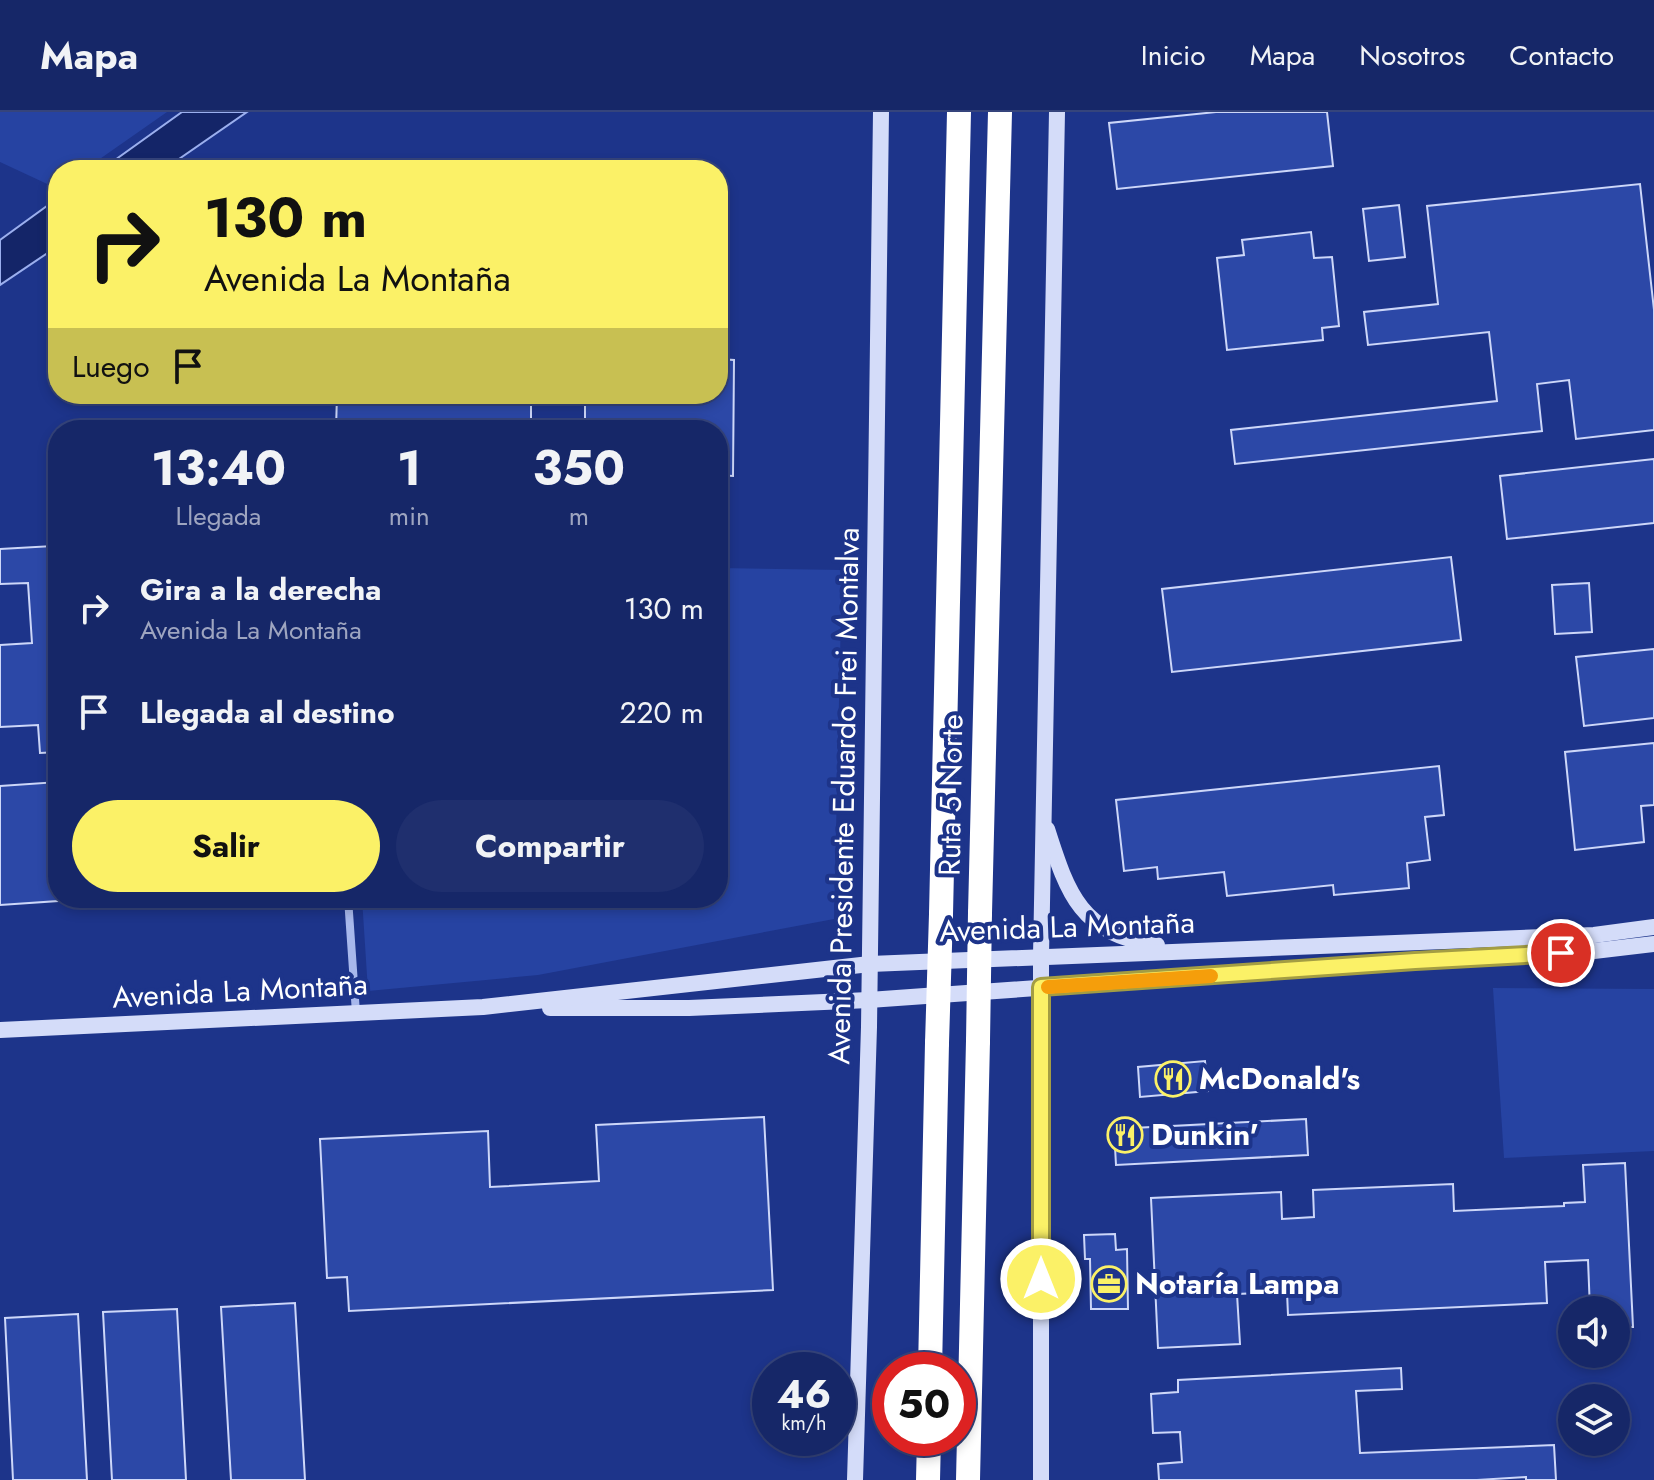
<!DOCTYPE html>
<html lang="es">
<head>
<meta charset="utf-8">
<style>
	:root { --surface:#162768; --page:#1f2f6e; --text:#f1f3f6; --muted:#9ea5c0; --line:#35447c; --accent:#fbf167 }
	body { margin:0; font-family:Jost,sans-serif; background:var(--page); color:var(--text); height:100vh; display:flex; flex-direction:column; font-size:30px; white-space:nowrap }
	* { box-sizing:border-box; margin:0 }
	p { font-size:26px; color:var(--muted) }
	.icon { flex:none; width:44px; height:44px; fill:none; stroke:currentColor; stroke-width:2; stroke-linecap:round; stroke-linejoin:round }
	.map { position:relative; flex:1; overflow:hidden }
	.panel { position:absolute; left:48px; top:308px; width:680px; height:488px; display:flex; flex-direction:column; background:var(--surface); border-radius:32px; box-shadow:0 4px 12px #0003,0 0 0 2px var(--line) }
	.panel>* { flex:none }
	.guide { position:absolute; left:48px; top:48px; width:680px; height:244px; border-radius:32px; box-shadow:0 4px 12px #0003,0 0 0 2px var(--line); background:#fbf167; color:#111; overflow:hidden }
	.tools { position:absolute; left:1558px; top:1184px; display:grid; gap:16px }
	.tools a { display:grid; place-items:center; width:72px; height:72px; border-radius:50%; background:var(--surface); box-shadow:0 4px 12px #0003,0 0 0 2px var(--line); font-size:40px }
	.speed { position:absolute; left:752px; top:1240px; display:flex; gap:16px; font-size:40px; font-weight:700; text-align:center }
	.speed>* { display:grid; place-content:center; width:104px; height:104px; border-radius:50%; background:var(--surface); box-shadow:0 4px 12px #0003,0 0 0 2px var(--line); line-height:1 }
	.speed small { font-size:20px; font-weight:400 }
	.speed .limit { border:12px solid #d22; background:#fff; color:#111 }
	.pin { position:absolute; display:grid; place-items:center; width:68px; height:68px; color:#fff; margin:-34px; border:4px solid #fff; border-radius:50%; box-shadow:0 2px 8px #0007 }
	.me { position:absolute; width:88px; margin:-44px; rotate:0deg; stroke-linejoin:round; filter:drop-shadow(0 0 6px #0008) }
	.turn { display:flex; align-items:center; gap:28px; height:168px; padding:0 24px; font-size:36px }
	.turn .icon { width:104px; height:104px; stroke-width:2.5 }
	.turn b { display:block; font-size:56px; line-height:68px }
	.then { display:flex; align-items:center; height:76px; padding:0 24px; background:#0003; gap:16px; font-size:30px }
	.eta { display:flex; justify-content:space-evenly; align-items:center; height:136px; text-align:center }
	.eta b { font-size:48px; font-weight:700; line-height:56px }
	.button { display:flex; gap:16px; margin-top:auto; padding:16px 24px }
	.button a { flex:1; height:92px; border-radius:48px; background:var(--accent); color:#111; font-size:32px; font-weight:700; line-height:92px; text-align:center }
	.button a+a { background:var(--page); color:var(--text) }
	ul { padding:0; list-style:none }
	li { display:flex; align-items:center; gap:24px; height:104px; padding:0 24px }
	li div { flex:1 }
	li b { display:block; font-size:30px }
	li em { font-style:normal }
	header { display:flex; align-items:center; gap:48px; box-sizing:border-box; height:112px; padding:0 40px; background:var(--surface); border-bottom:2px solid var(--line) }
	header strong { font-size:38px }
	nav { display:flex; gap:44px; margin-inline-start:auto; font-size:28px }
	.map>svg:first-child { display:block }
	.green { fill:#2643a2 }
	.water { fill:#142568; stroke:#9bafee; stroke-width:2 }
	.building { fill:#2c48a7; stroke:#cdd7f9; stroke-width:2 }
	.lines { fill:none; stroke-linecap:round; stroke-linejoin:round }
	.street { stroke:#a8b8ec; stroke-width:8 }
	.secondary { stroke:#d4dcf9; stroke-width:16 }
	.highway { stroke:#fff; stroke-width:24 }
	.highway-bridge { stroke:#fff; stroke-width:24 }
	.route-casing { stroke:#a39d43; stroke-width:20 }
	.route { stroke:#fbf167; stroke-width:14 }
	.slow { stroke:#f59e0b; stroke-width:14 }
	.labels { text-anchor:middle; stroke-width:8; stroke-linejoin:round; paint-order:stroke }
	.street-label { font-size:30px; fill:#fff; stroke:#1d348a }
	.poi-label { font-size:30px; font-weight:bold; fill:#fff; stroke:#1d348a; text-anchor:start }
</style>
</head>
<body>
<header>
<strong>Mapa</strong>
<nav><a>Inicio</a><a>Mapa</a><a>Nosotros</a><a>Contacto</a></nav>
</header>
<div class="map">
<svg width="1654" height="1368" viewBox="0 0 1654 1368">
	<rect width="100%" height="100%" fill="#1d348a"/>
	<g class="green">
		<path d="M 0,0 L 167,0 L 84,58 L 58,58 L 58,77 L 0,50 Z"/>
		<path d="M 718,456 L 842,458 L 834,807 L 538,863 L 368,879 L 362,786 L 718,786 Z"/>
		<path d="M 1493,876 L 1654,877 L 1654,1039 L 1504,1046 Z"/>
	</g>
	<g class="water">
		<path d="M 182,0 L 247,0 L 163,58 L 101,58 Z"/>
		<path d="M 58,86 L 58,134 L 0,173 L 0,128 Z"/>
	</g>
	<g class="building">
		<path d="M 1216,0 L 1327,0 L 1333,54 L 1117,77 L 1109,11 Z"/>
		<path d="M 1640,72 L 1654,198 L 1654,318 L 1576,327 L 1569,268 L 1537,272 L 1542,319 L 1235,352 L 1231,318 L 1497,289 L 1489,220 L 1368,233 L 1364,200 L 1438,192 L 1427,94 Z"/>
		<path d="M 1399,93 L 1405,145 L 1369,149 L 1363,97 Z"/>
		<path d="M 1311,120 L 1314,146 L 1332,145 L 1339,214 L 1322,216 L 1323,228 L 1227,238 L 1217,146 L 1244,143 L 1242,128 Z"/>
		<path d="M 718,247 L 734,248 L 733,364 L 718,363 L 718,318 L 585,318 L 585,282 L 718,282 Z"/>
		<path d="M 337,282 L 531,282 L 531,318 L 336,318 Z"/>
		<path d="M 1654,347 L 1654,411 L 1507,427 L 1500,364 Z"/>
		<path d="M 53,434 L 58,511 L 58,640 L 40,641 L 38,613 L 0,615 L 0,533 L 32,531 L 28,471 L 0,472 L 0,437 Z"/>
		<path d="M 1451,445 L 1461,528 L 1172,560 L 1162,477 Z"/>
		<path d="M 1589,471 L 1592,520 L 1555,522 L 1552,473 Z"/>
		<path d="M 1654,537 L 1654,606 L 1584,614 L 1576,545 Z"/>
		<path d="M 1654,631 L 1654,693 L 1641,694 L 1644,730 L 1575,738 L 1565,640 Z"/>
		<path d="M 1439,654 L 1444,703 L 1425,705 L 1430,748 L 1407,751 L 1409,776 L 1334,783 L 1333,773 L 1227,784 L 1224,760 L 1158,767 L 1157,755 L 1124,759 L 1116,688 Z"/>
		<path d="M 58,670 L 58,789 L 0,793 L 0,674 Z"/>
		<path d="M 1205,949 L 1208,979 L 1140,985 L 1138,955 Z"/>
		<path d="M 764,1005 L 773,1178 L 349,1199 L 347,1165 L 327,1166 L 320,1027 L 488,1019 L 490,1075 L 599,1069 L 596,1013 Z"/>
		<path d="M 1306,1007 L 1308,1043 L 1116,1053 L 1114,1017 Z"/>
		<path d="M 1625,1051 L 1633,1215 L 1616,1215 L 1616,1198 L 1590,1198 L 1588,1148 L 1545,1150 L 1547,1191 L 1288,1203 L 1287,1180 L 1237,1182 L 1240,1232 L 1158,1236 L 1151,1086 L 1281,1080 L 1282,1107 L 1314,1105 L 1313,1078 L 1453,1072 L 1454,1099 L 1564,1094 L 1564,1091 L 1585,1090 L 1583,1053 Z"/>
		<path d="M 1115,1122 L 1116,1138 L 1127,1137 L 1128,1197 L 1091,1197 L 1090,1147 L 1085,1147 L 1084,1123 Z"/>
		<path d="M 295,1191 L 305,1368 L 231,1368 L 221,1195 Z"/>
		<path d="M 177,1197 L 186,1368 L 112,1368 L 103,1200 Z"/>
		<path d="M 78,1202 L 87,1368 L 13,1368 L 5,1206 Z"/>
		<path d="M 1401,1256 L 1402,1277 L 1356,1279 L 1360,1341 L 1554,1333 L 1556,1368 L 1526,1368 L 1526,1365 L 1477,1368 L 1159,1368 L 1158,1352 L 1182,1350 L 1180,1320 L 1153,1321 L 1151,1282 L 1178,1280 L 1178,1268 Z"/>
	</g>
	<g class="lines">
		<path class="street" d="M 348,786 L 356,901"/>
		<g class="secondary">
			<path d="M 1047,717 C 1068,783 1081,822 1157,833"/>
			<path d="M 550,896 L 689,896 L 869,888 L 1415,849 L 1577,841 L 1654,832"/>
			<path d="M 0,918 L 483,895 L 870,852 L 1594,823 L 1654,815"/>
			<path d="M 855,1368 L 869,915 L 881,0"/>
			<path d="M 1041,1368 L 1041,844 L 1057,0"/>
		</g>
		<g class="highway">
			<path d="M 980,801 L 1000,0"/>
			<path d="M 941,802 L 959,0"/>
			<path d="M 930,1258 L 937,931"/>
			<path d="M 928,1368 L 929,1326"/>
			<path d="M 968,1368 L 978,929"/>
		</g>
		<g class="highway-bridge">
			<path d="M 978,929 L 980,801"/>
			<path d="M 937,931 L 941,802"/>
		</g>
	</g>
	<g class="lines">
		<defs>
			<path id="route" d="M 1041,1167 L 1041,875 L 1415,849 L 1561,841"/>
		</defs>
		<use href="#route" class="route-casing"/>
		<use href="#route" class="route"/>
		<path class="slow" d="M 1048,875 L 1211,864"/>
	</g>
	<defs>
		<symbol id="restaurant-ring" viewBox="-11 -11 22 22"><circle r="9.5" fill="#1d348a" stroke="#fbf167" stroke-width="1.5"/><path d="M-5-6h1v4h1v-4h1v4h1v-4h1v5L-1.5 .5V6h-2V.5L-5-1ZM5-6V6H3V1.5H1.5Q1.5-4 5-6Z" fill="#fbf167"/></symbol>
		<symbol id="office-ring" viewBox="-11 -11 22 22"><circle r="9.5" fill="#1d348a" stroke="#fbf167" stroke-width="1.5"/><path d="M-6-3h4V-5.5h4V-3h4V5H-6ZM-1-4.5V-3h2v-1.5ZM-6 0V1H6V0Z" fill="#fbf167"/></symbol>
	</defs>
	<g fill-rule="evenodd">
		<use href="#restaurant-ring" x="1153" y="947" width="40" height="40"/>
		<use href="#restaurant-ring" x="1105" y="1003" width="40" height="40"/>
		<use href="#office-ring" x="1089" y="1152" width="40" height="40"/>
	</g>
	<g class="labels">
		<g class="street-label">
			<text transform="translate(951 683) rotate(-89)" y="10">Ruta 5 Norte</text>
			<text transform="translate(844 684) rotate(-89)" y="10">Avenida Presidente Eduardo Frei Montalva</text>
			<text transform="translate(1067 815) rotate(-2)" y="10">Avenida La Montaña</text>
			<text transform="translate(240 879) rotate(-3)" y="10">Avenida La Montaña</text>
		</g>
		<g class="poi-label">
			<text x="1199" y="977">McDonald's</text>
			<text x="1151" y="1033">Dunkin'</text>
			<text x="1135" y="1182">Notaría Lampa</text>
		</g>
	</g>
</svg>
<div class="tools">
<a><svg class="icon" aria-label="sound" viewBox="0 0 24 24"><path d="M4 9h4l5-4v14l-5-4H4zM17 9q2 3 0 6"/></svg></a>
<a><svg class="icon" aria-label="layers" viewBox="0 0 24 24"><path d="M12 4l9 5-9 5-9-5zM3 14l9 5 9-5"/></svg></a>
</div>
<div class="speed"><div>46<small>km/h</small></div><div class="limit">50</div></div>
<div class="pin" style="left:1561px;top:841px;background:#d93025"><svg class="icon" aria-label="arrive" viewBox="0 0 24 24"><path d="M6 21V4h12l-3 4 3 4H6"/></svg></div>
<svg class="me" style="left:1041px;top:1167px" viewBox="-20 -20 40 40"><circle r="17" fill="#fbf167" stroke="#fff" stroke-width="3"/><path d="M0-11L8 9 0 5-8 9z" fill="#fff"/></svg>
<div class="guide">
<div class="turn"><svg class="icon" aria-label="right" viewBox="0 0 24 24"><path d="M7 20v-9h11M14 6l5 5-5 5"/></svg><div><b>130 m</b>Avenida La Montaña</div></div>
<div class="then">Luego<svg class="icon" aria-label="arrive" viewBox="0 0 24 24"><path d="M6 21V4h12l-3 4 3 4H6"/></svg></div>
</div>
<section class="panel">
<div class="eta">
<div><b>13:40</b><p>Llegada</p></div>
<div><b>1</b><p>min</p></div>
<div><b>350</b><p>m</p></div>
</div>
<ul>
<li><svg class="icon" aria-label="right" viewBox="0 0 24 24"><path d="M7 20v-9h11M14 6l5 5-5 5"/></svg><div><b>Gira a la derecha</b><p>Avenida La Montaña</p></div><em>130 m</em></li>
<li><svg class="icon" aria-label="arrive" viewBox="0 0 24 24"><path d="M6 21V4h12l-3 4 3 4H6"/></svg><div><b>Llegada al destino</b></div><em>220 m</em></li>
</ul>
<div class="button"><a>Salir</a><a>Compartir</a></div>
</section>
</div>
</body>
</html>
